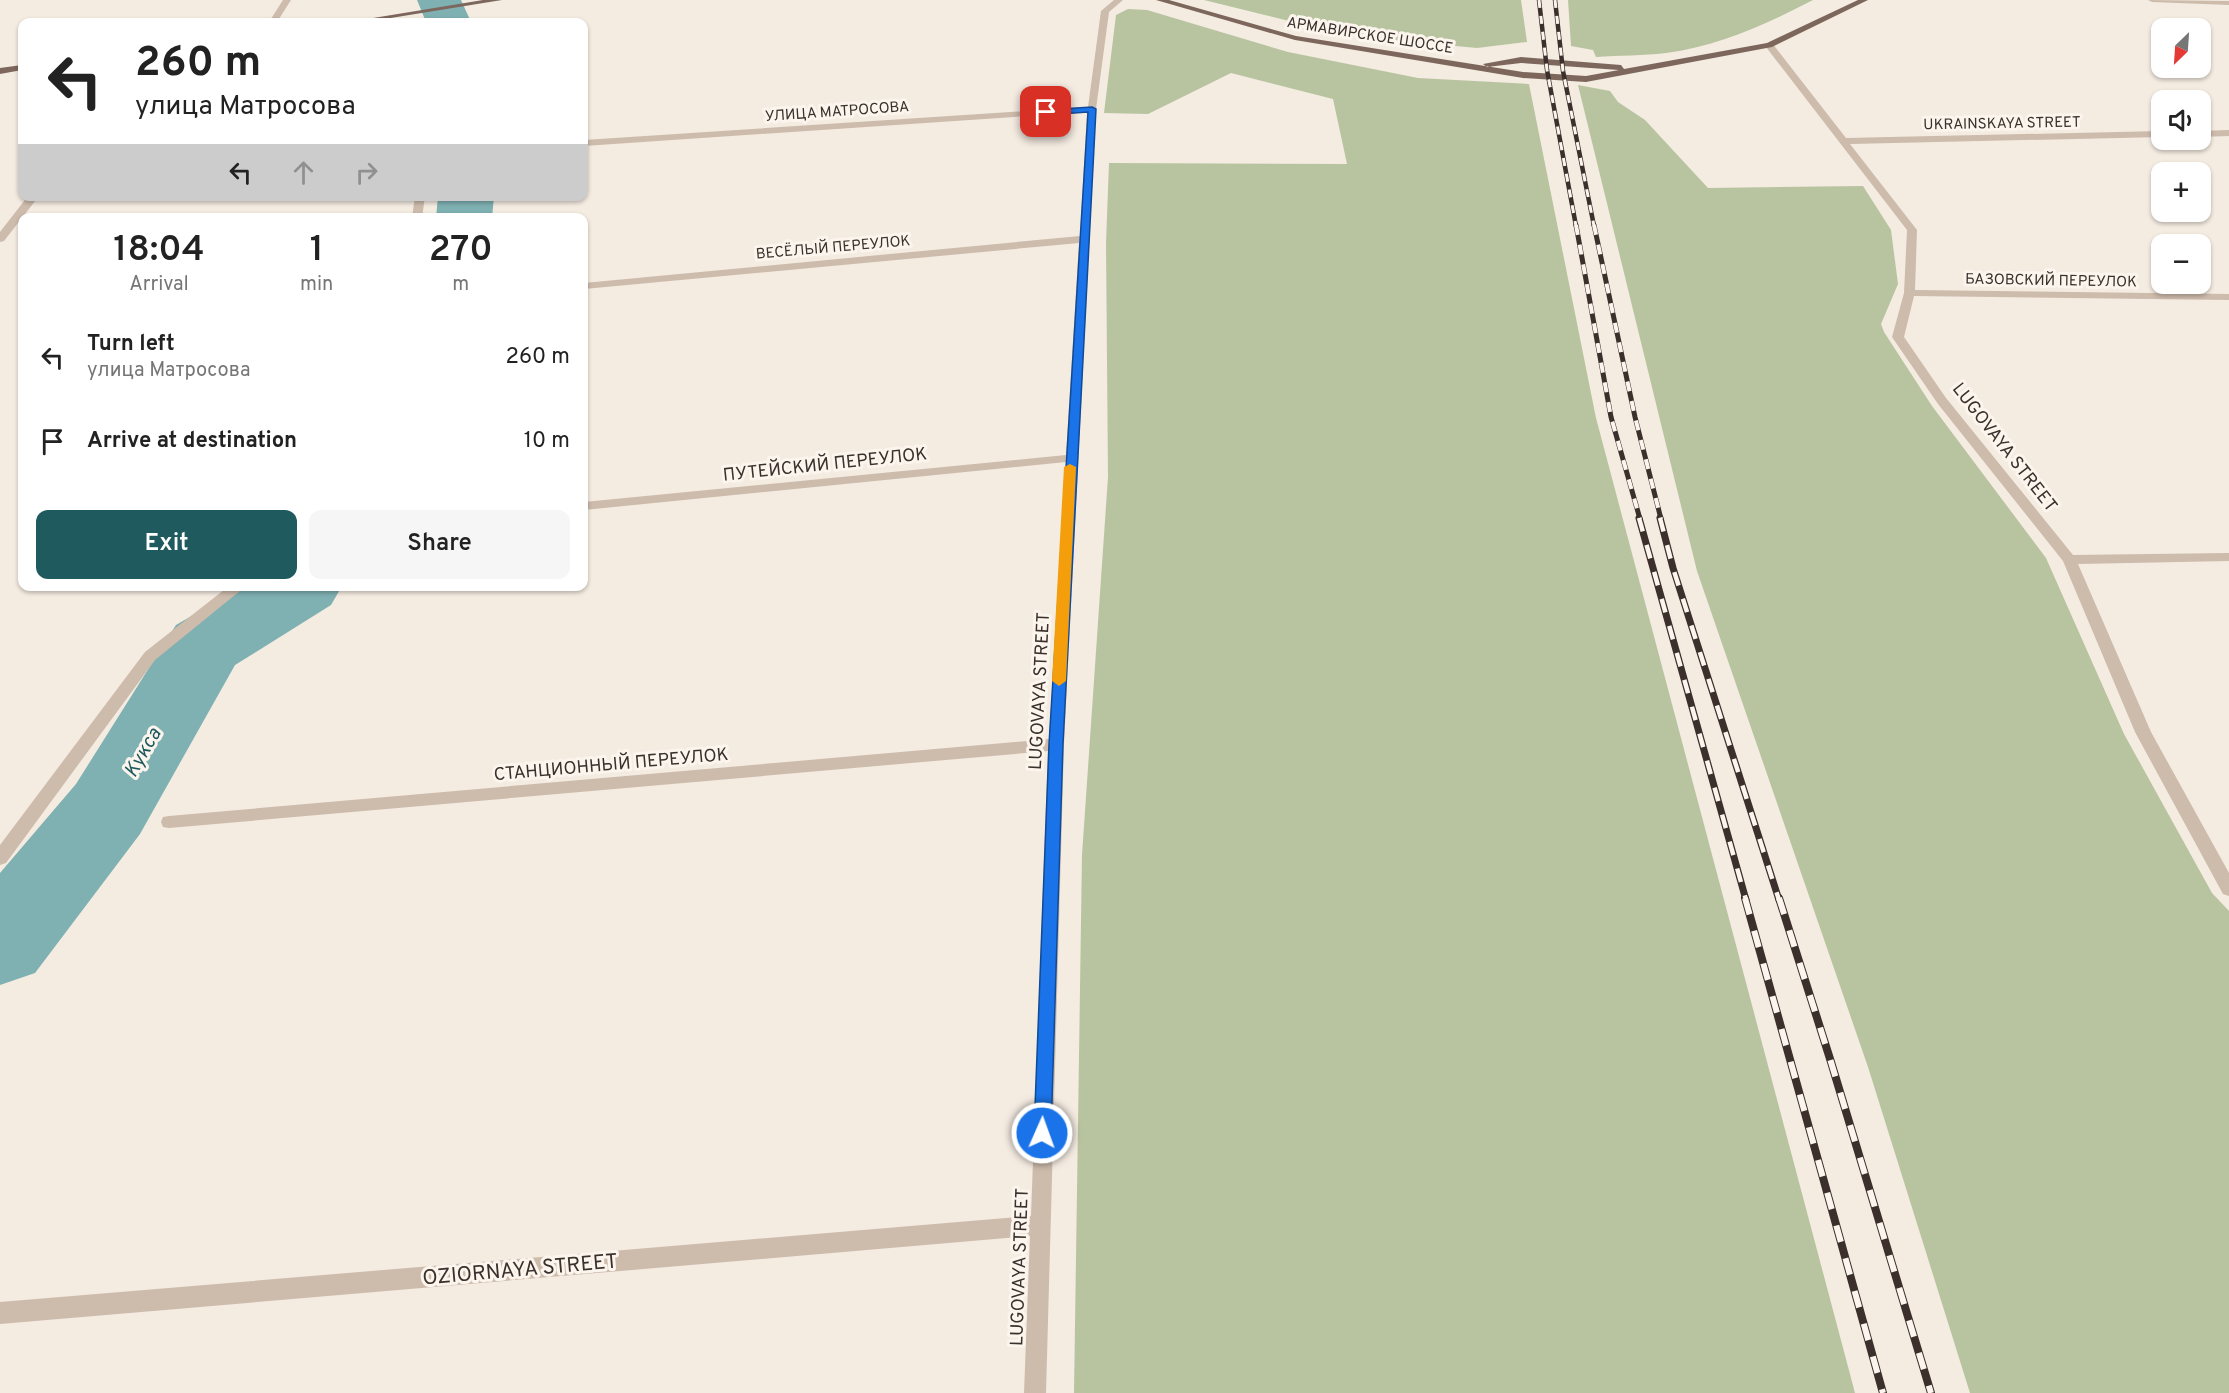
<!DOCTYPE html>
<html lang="en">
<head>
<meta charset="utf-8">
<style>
	:root { --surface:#fff; --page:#f6f6f6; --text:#222; --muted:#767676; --accent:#1f5a5e }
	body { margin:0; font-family:Overpass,sans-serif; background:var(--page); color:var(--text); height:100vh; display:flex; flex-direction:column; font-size:22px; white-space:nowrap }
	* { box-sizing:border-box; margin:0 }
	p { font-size:20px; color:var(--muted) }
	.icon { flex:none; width:33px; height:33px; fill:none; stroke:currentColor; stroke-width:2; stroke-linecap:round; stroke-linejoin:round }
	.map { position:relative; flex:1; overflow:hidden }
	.drawer { position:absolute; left:18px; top:213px; width:570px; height:378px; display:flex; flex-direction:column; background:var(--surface); border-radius:12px; box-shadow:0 2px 4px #0004 }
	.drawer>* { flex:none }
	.banner { position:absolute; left:18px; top:18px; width:570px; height:183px; border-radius:12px; box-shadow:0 2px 4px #0004; background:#fff; color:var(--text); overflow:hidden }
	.needle { width:39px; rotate:205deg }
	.fabs { position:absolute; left:2151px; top:18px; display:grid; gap:12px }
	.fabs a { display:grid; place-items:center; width:60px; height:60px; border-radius:12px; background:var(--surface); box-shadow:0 2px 4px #0004; font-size:30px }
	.pin { position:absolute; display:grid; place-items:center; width:51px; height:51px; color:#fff; margin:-26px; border-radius:12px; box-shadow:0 3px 9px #0006 }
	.me { position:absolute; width:66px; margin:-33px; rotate:2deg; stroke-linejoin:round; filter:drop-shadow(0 0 4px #0008) }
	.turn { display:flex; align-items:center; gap:21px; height:126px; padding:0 18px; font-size:27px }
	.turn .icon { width:78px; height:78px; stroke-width:2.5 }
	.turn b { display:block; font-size:42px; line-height:51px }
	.lanes { display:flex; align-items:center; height:57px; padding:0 18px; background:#0003; justify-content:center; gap:30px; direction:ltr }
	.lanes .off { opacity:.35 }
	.eta { display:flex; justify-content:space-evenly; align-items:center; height:102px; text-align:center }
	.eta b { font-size:36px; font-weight:600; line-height:42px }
	.button { display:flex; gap:12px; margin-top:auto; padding:12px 18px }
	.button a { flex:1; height:69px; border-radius:12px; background:var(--accent); color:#fff; font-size:24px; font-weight:600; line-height:69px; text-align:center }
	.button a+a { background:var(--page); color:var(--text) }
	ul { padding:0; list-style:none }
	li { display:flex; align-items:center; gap:18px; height:84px; padding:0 18px }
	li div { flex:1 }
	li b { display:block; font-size:22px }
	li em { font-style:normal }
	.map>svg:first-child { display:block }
	.green { fill:#b8c4a0 }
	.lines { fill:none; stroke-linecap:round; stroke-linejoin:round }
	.river { fill:#7fb0b2; fill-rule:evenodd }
	.minor { fill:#cdbbac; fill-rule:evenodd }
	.major { fill:#7d675c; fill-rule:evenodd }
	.rail-far3-casing { stroke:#3b302b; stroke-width:4.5 }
	.rail-far2-casing { stroke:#3b302b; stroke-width:5 }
	.rail-far1-casing { stroke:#3b302b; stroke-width:7 }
	.rail-casing { stroke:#3b302b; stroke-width:8 }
	.rail-far3 { stroke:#fbf5ee; stroke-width:3; stroke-dasharray:8; stroke-linecap:butt }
	.rail-far2 { stroke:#fbf5ee; stroke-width:4; stroke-dasharray:10; stroke-linecap:butt }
	.rail-far1 { stroke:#fbf5ee; stroke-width:4.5; stroke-dasharray:14; stroke-linecap:butt }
	.rail { stroke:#fbf5ee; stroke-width:6; stroke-dasharray:17; stroke-linecap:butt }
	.route { fill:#1a73e8; stroke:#114b97; stroke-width:1.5 }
	.slow { fill:#f59e0b }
	.labels { text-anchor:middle; stroke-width:6; stroke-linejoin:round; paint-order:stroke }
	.far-street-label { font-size:15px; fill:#3b302b; stroke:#fbf5ee }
	.street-label { font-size:18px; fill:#3b302b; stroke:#fbf5ee }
	.water-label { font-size:20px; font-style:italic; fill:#1f5a5e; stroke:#fbf5ee }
	.near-street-label { font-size:21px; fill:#3b302b; stroke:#fbf5ee }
</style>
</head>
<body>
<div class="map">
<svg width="2229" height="1393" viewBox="0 0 2229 1393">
	<rect width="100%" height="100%" fill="#f4ebe1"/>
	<g class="green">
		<path d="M 1204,0 L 1521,0 L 1527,42 L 1477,48 L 1391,40 L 1305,25 Z"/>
		<path d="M 1568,0 L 1813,0 C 1767,24 1718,46 1666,53 C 1643,56 1619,55 1596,57 L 1593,50 L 1571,46 Z"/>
		<path d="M 1128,9 L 1147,10 L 1288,52 L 1418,78 L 1529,84 L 1596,418 L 1855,1393 L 1074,1393 L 1082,855 L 1108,477 L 1106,243 L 1109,163 L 1347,164 L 1333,99 L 1231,73 L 1148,114 L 1104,113 L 1116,15 Z"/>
		<path d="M 1578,85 L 1610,91 L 1618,102 L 1645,120 L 1708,188 L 1863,186 L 1891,230 L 1898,284 L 1881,324 L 1884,332 L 1932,406 L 2046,558 L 2124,734 L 2212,893 L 2229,911 L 2229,1393 L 1970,1393 L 1868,1067 L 1697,571 Z"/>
	</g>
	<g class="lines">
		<g class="river">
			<path d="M 417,0 L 461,0 L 471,22 L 426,22 Z"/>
			<path d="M 438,196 L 494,196 L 492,218 L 436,218 Z"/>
			<path d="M 243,586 L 342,586 L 331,605 L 235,665 L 140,834 L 35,973 L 0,985 L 0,873 L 76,784 L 176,625 Z"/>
		</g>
		<g class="minor">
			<path d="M 283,0 L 291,0 L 277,22 L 269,22 Z"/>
			<path d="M 1114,0 L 1123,0 L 1109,12 L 1096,109 L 1064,744 L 1046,1393 L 1024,1393 L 1030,1236 L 0,1324 L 0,1302 L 1031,1216 L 1048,751 L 169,828 L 163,827 L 161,822 L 163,817 L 169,816 L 1049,739 L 1066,462 L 584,510 L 584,502 L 1066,455 L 1079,243 L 584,289 L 584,283 L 1080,236 L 1087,112 L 584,146 L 584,140 L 1088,107 L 1101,11 Z"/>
			<path d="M 2148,0 L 2229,1 L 2229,5 L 2152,2 Z"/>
			<path d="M 1766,43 L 1772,43 L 1846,138 L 2162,131 L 2162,137 L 1850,144 L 1917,230 L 1915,290 L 2229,294 L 2229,300 L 1914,296 L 1904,337 L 1946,398 L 2073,555 L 2229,553 L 2229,561 L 2078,564 L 2151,732 L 2229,873 L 2229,896 L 2223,894 L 2135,732 L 2063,561 L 1938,404 L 1892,337 L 1904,293 L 1907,230 L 1766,47 Z"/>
			<path d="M 2229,130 L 2229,136 L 2200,137 L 2200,131 Z"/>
			<path d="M 28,196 L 39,196 L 4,241 L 0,242 L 0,232 Z"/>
			<path d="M 415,196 L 425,196 L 422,218 L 412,218 Z"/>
			<path d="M 229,586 L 246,586 L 155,660 L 6,863 L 0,865 L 0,845 L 145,652 Z"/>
		</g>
		<g class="major">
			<path d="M 483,0 L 502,0 L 366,22 L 349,22 Z"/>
			<path d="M 1156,0 L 1169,0 L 1296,36 L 1523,72 L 1586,76 L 1619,70 L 1521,63 L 1487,67 L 1483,64 L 1521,57 L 1621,65 L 1624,69 L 1767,43 L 1858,0 L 1868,0 L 1772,47 L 1586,82 L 1523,78 L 1295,40 Z"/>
			<path d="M 22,65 L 22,70 L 0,74 L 0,68 Z"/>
		</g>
		<defs>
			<g id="rail-far3">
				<path d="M 1539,0 L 1547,70 L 1576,226"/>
				<path d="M 1555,0 L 1563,71 L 1594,226"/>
			</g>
			<g id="rail-far2">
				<path d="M 1576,225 L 1611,417 L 1640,519"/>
				<path d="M 1594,225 L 1635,417 L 1661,519"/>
			</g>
			<g id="rail-far1">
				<path d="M 1639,518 L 1746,900"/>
				<path d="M 1660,518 L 1673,568 L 1779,900"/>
			</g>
			<g id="rail">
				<path d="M 1745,898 L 1883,1393"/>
				<path d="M 1779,898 L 1831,1062 L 1931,1393"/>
			</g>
		</defs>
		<use href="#rail-far3" class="rail-far3-casing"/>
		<use href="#rail-far2" class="rail-far2-casing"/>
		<use href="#rail-far1" class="rail-far1-casing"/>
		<use href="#rail" class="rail-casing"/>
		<use href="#rail-far3" class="rail-far3"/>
		<use href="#rail-far2" class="rail-far2"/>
		<use href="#rail-far1" class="rail-far1"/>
		<use href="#rail" class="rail"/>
	</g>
	<path class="route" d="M 1092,107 L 1096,109 L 1063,744 L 1051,1133 L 1049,1139 L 1042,1142 L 1036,1139 L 1034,1133 L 1049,744 L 1088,112 L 1046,115 L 1042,112 L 1046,110 Z"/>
	<path class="slow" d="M 1070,464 L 1076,467 L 1066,681 L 1059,686 L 1052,681 L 1064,467 Z"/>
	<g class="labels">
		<g class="far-street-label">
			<text transform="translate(1370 35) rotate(9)" y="5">АРМАВИРСКОЕ ШОССЕ</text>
			<text transform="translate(837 111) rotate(-4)" y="5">УЛИЦА МАТРОСОВА</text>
			<text transform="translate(2002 123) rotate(-1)" y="5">UKRAINSKAYA STREET</text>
			<text transform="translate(833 247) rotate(-5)" y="5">ВЕСЁЛЫЙ ПЕРЕУЛОК</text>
			<text transform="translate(2051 280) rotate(1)" y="5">БАЗОВСКИЙ ПЕРЕУЛОК</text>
		</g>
		<g class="street-label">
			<text transform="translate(2005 447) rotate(52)" y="6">LUGOVAYA STREET</text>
			<text transform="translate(825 464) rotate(-6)" y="6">ПУТЕЙСКИЙ ПЕРЕУЛОК</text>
			<text transform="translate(1039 691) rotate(-87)" y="6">LUGOVAYA STREET</text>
			<text transform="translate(611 764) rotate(-5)" y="6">СТАНЦИОННЫЙ ПЕРЕУЛОК</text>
			<text transform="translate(1019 1267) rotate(-88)" y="6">LUGOVAYA STREET</text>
		</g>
		<g class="water-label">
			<text transform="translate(142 752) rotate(-60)" y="7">Кукса</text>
		</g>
		<g class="near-street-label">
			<text transform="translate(520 1269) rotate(-5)" y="7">OZIORNAYA STREET</text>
		</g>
	</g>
</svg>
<div class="fabs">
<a><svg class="needle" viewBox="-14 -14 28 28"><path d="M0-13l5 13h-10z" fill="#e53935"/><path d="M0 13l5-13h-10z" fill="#767676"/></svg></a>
<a><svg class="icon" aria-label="sound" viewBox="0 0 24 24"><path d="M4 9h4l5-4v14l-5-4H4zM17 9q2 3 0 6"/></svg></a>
<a>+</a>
<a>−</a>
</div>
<div class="pin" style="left:1046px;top:112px;background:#d93025"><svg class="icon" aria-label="arrive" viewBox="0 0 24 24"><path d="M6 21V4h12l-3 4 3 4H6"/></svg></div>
<svg class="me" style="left:1042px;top:1133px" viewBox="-20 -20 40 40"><circle r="17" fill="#1a73e8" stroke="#fff" stroke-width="3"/><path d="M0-11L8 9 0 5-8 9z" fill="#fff"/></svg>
<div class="banner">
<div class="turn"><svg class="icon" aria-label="left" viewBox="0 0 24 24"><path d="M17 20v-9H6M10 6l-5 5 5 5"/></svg><div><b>260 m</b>улица Матросова</div></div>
<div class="lanes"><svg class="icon" aria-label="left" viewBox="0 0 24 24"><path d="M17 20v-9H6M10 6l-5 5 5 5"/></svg><svg class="icon off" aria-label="ahead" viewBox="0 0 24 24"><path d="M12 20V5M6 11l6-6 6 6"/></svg><svg class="icon off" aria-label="right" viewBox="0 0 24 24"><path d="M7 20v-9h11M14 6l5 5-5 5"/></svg></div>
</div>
<section class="drawer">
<div class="eta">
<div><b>18:04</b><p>Arrival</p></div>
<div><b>1</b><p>min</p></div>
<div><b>270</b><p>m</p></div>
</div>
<ul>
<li><svg class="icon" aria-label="left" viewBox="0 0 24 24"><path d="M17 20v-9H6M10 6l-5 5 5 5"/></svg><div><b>Turn left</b><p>улица Матросова</p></div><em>260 m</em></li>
<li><svg class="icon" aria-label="arrive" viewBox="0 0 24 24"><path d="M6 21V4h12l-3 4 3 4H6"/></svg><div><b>Arrive at destination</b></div><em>10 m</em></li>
</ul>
<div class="button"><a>Exit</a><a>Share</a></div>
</section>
</div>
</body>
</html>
